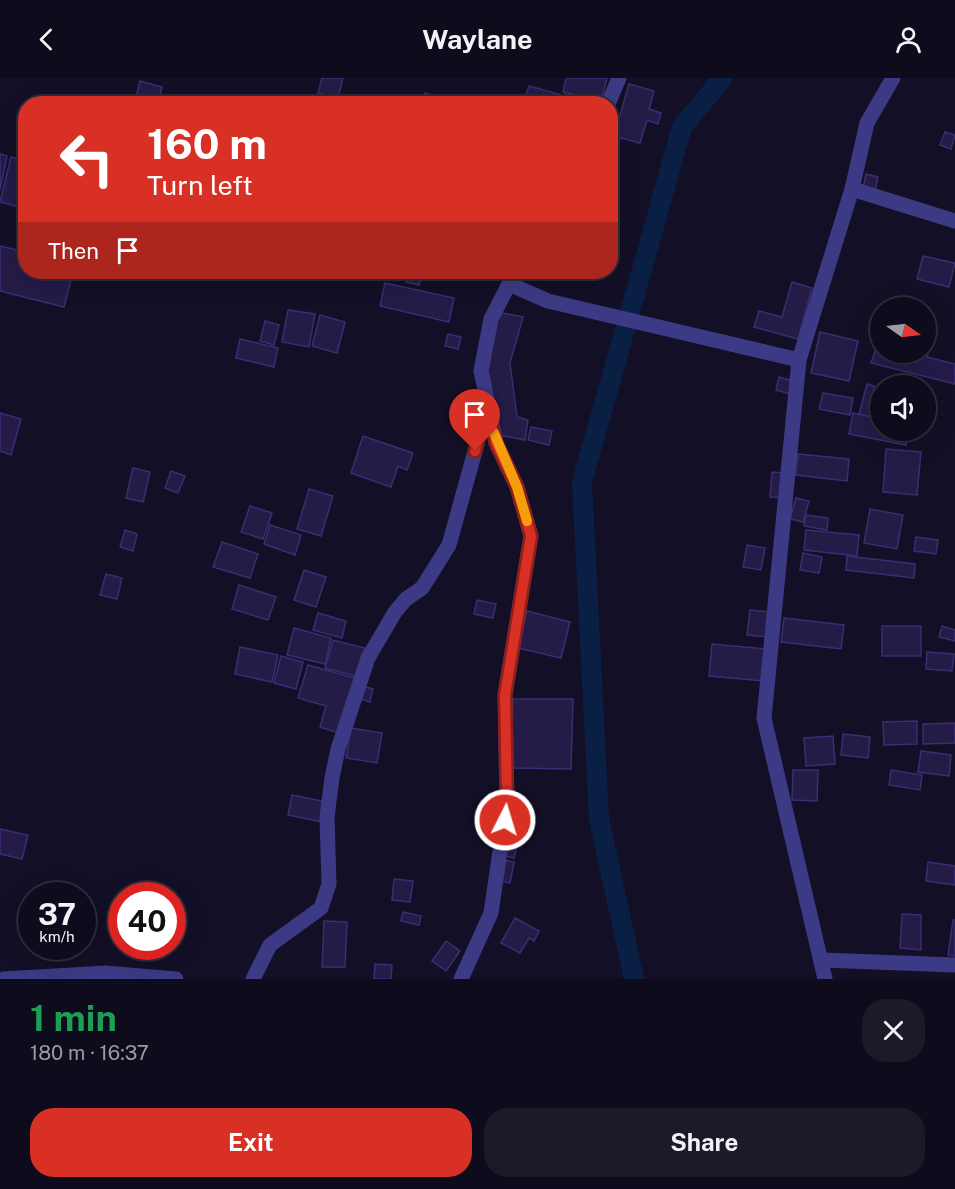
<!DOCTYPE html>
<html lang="en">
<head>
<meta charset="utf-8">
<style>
	:root { --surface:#0e0b1c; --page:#1c1929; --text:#f1f3f6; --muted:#9b9ba3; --line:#2e2b3b; --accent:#d93025 }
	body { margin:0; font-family:"Public Sans",sans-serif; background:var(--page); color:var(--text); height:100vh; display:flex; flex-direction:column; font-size:22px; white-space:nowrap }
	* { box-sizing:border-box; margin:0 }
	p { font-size:20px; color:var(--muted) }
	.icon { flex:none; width:33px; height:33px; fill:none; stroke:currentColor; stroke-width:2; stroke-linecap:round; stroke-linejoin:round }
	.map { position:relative; height:901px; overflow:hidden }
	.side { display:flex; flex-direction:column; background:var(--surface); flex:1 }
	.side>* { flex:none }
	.guide { position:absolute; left:18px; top:18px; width:600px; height:183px; border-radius:24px; box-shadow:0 6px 24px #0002,0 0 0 2px var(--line); background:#d93025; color:#fff; overflow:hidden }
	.needle { width:39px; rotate:104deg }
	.tools { position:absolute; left:870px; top:219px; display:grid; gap:12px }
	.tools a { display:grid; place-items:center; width:66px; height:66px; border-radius:50%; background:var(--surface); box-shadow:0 6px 24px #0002,0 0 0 2px var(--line); font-size:30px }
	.speed { position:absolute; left:18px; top:804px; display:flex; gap:12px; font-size:30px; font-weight:700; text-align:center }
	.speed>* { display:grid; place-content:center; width:78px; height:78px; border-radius:50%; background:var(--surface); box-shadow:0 6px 24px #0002,0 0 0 2px var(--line); line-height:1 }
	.speed small { font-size:15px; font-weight:400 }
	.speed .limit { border:9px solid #d22; background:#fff; color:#111 }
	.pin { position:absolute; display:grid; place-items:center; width:51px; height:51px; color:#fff; margin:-62px -26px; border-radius:50% 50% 50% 0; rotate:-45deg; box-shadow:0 0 6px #0007 }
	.pin .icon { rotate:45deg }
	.me { position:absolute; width:66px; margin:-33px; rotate:5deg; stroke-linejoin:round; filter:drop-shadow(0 0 4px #0008) }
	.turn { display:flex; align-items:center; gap:21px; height:126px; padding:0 30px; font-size:27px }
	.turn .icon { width:78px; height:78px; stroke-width:2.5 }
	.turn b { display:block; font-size:42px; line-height:51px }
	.then { display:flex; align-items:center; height:57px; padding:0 30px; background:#0003; gap:12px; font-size:22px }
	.round { display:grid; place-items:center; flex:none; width:63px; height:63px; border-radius:24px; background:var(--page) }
	.headline { display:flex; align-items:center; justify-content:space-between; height:102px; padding:0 30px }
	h1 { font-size:36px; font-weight:700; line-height:45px; color:#1e9e55 }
	.action { display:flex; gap:12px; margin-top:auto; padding:12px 30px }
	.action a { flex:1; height:69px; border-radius:24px; background:var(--accent); color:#fff; font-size:24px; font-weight:700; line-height:69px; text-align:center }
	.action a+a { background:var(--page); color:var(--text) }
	header { display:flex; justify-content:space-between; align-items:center; height:78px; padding:0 30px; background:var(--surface); font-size:27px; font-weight:700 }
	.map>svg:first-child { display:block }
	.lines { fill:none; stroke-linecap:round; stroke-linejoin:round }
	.canal { stroke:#0a1f44; stroke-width:20 }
	.building { fill:#241b47; stroke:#3b2d73; stroke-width:1.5 }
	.minor { stroke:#3d3a85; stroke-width:15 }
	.tertiary { stroke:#3d3a85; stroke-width:15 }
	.route-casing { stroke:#8d1f18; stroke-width:15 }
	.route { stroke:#d93025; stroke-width:10 }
	.slow { stroke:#f59e0b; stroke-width:10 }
</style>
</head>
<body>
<header><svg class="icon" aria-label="back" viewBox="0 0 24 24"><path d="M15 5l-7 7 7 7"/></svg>Waylane<svg class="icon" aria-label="person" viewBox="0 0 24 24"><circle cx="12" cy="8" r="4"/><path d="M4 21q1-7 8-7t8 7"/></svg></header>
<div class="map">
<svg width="955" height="901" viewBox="0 0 955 901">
	<rect width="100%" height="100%" fill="#130f26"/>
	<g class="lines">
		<path class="canal" d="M 634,901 L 599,741 L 582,404 L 682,49 L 723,0"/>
	</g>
	<g class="building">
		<path d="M 322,0 L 343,0 L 338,20 L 318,15 Z"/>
		<path d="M 566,0 L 607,0 L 601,23 L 563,14 Z"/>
		<path d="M 140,3 L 162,9 L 158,26 L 134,26 Z"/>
		<path d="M 629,6 L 654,13 L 649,31 L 661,35 L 658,46 L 647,42 L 640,65 L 614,58 Z"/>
		<path d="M 529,8 L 562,17 L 559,26 L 526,18 Z"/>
		<path d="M 425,15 L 440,20 L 438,26 L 422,26 Z"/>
		<path d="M 565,16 L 597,26 L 563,26 Z"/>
		<path d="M 520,18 L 545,26 L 518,26 Z"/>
		<path d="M 945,54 L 955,57 L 951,71 L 940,67 Z"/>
		<path d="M 0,76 L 7,78 L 0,112 Z"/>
		<path d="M 11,79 L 26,83 L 26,119 L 23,130 L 0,124 Z"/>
		<path d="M 866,96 L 878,99 L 875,114 L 863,111 Z"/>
		<path d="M 0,168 L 26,174 L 26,194 L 73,194 L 64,229 L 0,213 Z"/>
		<path d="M 923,178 L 955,185 L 949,209 L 917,201 Z"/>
		<path d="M 408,194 L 422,194 L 419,207 L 406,204 Z"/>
		<path d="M 792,204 L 812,210 L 798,261 L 754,249 L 759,233 L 782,239 Z"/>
		<path d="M 385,205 L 454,220 L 449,244 L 380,228 Z"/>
		<path d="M 288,232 L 315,236 L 309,269 L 282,264 Z"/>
		<path d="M 498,234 L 523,239 L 510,285 L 517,339 L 528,342 L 525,362 L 498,357 L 486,279 Z"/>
		<path d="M 320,237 L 345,244 L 337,275 L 312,268 Z"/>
		<path d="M 265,243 L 279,247 L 274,267 L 260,263 Z"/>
		<path d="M 820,254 L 858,263 L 849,303 L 811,295 Z"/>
		<path d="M 448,256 L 461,259 L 458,271 L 445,268 Z"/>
		<path d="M 926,258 L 932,259 L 927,279 L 955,286 L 955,306 L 871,285 L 880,259 L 880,274 L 926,274 Z"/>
		<path d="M 240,261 L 278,270 L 274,289 L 236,280 Z"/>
		<path d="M 779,299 L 793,303 L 790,316 L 776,312 Z"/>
		<path d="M 867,306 L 880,310 L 880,342 L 859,336 Z"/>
		<path d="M 823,315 L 853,320 L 850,337 L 819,331 Z"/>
		<path d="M 0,335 L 21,341 L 11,377 L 0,373 Z"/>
		<path d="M 853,335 L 880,341 L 880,352 L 909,352 L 906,367 L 849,356 Z"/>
		<path d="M 531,349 L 552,353 L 549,367 L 528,362 Z"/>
		<path d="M 363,358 L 413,375 L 407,392 L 398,388 L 391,409 L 351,395 Z"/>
		<path d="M 886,371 L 921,374 L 917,417 L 883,414 Z"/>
		<path d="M 798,376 L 849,381 L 847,403 L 796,397 Z"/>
		<path d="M 133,390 L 150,394 L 143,424 L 126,420 Z"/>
		<path d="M 171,393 L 185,398 L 178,415 L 165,410 Z"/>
		<path d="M 772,394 L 784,395 L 782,420 L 770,419 Z"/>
		<path d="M 309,411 L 333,418 L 321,458 L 297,451 Z"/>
		<path d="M 796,420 L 809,423 L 803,444 L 790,441 Z"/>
		<path d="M 250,428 L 272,435 L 263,461 L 241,454 Z"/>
		<path d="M 870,431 L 903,437 L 897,471 L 864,465 Z"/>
		<path d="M 806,437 L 828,440 L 827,452 L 804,448 Z"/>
		<path d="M 270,447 L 301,457 L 295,477 L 264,466 Z"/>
		<path d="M 125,452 L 137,456 L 133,473 L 120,469 Z"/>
		<path d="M 806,452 L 859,457 L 857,478 L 804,472 Z"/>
		<path d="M 916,459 L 938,462 L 936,476 L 914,473 Z"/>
		<path d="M 222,464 L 258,476 L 250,500 L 213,489 Z"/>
		<path d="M 747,467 L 765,470 L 761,492 L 743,489 Z"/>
		<path d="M 803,475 L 822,479 L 819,495 L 800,492 Z"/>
		<path d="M 847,478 L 915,486 L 914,500 L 846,492 Z"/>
		<path d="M 304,492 L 326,499 L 316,529 L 294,522 Z"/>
		<path d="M 106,496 L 122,500 L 117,521 L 100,517 Z"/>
		<path d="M 239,507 L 276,519 L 268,542 L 232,531 Z"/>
		<path d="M 477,522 L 496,526 L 493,540 L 474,536 Z"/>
		<path d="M 750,532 L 770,534 L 768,559 L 747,557 Z"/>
		<path d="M 527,533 L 570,544 L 561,580 L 518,570 Z"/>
		<path d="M 318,535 L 346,543 L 342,560 L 313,552 Z"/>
		<path d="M 784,540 L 844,547 L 841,571 L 781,564 Z"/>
		<rect x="882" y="548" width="39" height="30"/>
		<path d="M 942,548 L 955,552 L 955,563 L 939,559 Z"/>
		<path d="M 294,550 L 331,560 L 325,586 L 287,577 Z"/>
		<path d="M 333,562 L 368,571 L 360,599 L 325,590 Z"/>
		<path d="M 712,566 L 766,571 L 763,603 L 709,598 Z"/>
		<path d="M 240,569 L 278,577 L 272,604 L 235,596 Z"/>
		<path d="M 927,574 L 954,576 L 952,593 L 926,591 Z"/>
		<path d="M 281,578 L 303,584 L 296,611 L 274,605 Z"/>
		<path d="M 308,587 L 358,601 L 342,656 L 320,649 L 326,628 L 298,620 Z"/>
		<path d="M 360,607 L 373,611 L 370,624 L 357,620 Z"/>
		<path d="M 513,621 L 573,621 L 571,691 L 511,690 Z"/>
		<path d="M 917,643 L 917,666 L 884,667 L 883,644 Z"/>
		<path d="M 955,645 L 955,665 L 923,666 L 923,646 Z"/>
		<path d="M 351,650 L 382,655 L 377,685 L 346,680 Z"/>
		<path d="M 843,656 L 870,659 L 868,680 L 841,677 Z"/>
		<path d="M 833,658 L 835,686 L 806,688 L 804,660 Z"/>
		<path d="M 921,673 L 951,677 L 949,698 L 918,694 Z"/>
		<path d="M 793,692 L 818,692 L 817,723 L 792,722 Z"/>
		<path d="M 891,692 L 922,697 L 920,712 L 889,707 Z"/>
		<path d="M 292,717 L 327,724 L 323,744 L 288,737 Z"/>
		<path d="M 0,751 L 28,757 L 22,781 L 0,776 Z"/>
		<path d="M 511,754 L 520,756 L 514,780 L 506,778 Z"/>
		<path d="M 505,782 L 514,784 L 510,805 L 500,803 Z"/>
		<path d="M 928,784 L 955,788 L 955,807 L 926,803 Z"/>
		<path d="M 394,801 L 413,803 L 410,824 L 392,822 Z"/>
		<path d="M 403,834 L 421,838 L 419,847 L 401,843 Z"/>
		<path d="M 902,836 L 921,837 L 921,872 L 900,870 Z"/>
		<path d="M 515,840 L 539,853 L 534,863 L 529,860 L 520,875 L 501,865 Z"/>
		<path d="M 953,842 L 955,842 L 955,878 L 948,877 Z"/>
		<path d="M 324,843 L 347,844 L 345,889 L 322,889 Z"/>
		<path d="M 446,863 L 460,873 L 446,893 L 432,883 Z"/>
		<path d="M 375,886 L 392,887 L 391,901 L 374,901 Z"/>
	</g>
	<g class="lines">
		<g class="minor">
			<path d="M 852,111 L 955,143"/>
			<path d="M 509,206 L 548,223 L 799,282"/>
			<path d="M 822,882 L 955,887"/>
			<path d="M 4,901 L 105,895 L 176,901"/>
			<path d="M 253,901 L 270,867 L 321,830 L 329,806 L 327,739 L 332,700 L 338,671 L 368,580 L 395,534 L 406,521 L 422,510 L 449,467 L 487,330"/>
			<path d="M 825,901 L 764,640 L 799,282 L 852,111 L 867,45 L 893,0"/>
		</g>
		<g class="tertiary">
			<path d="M 608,26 L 619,0"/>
			<path d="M 461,901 L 491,835 L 507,725 L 505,617 L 531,458 L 517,409 L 496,365 L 481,293 L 491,241 L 509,206 L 520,194"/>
		</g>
	</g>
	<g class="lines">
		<defs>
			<path id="route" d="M 475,373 L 487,330 L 496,365 L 517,409 L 531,458 L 505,617 L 507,725 L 505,742"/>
		</defs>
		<use href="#route" class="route-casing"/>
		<use href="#route" class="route"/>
		<path class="slow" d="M 494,355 L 517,409 L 527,443"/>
	</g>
</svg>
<div class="tools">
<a><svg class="needle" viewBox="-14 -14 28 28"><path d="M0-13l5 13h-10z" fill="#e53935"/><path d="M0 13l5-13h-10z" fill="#9b9ba3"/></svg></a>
<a><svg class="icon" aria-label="sound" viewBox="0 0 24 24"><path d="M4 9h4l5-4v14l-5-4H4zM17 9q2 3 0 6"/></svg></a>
</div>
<div class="speed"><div>37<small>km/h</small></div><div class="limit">40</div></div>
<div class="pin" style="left:475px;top:373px;background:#d93025"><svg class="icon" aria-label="arrive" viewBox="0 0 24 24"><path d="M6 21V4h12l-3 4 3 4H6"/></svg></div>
<svg class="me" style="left:505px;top:742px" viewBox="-20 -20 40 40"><circle r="17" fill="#d93025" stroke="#fff" stroke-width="3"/><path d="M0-11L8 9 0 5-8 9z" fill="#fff"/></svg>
<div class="guide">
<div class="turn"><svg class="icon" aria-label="left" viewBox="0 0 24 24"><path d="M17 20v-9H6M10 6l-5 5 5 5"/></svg><div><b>160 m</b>Turn left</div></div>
<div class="then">Then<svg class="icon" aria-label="arrive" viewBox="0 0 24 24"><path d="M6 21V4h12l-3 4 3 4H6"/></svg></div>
</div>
</div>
<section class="side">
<div class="headline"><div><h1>1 min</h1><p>180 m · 16:37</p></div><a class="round"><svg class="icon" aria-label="close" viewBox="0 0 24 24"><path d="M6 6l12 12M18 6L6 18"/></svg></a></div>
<div class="action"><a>Exit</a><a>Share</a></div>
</section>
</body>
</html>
